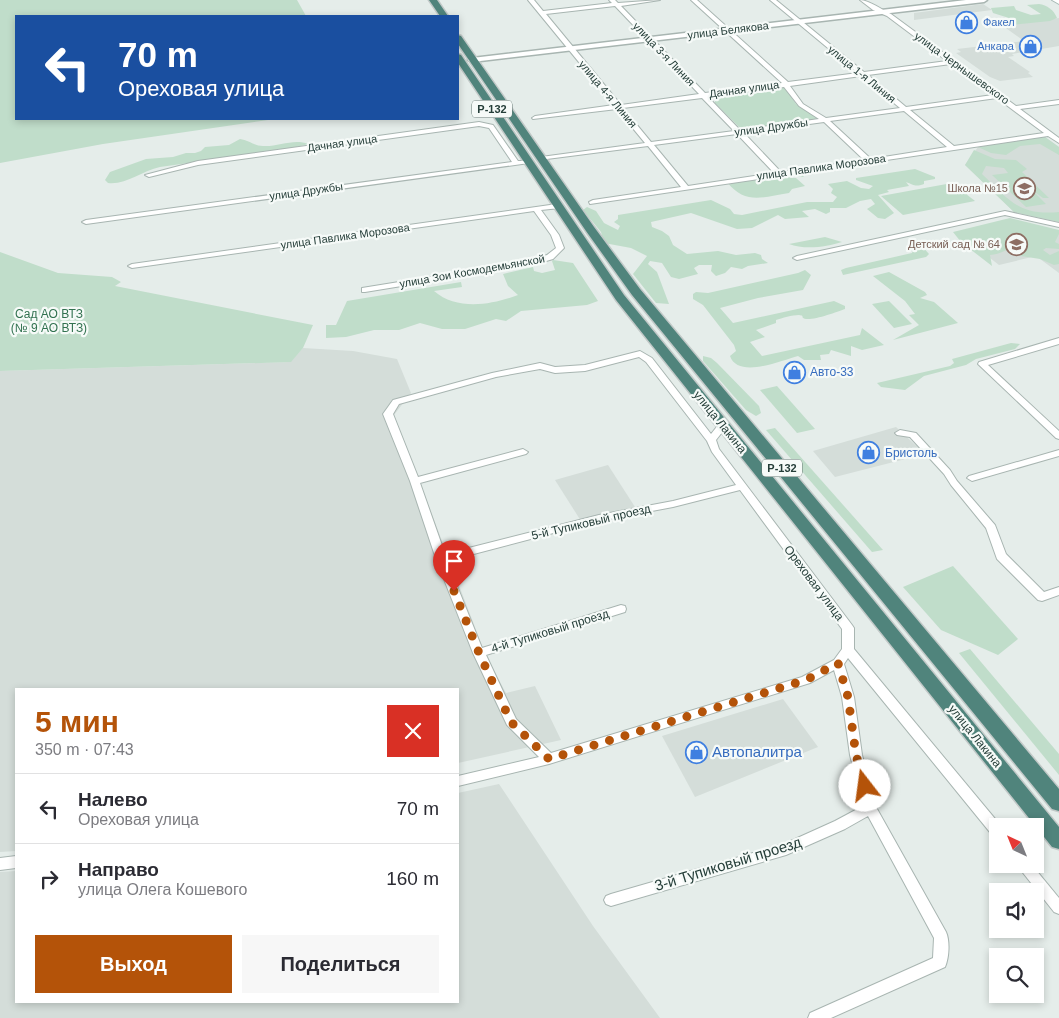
<!DOCTYPE html>
<html lang="ru">
<head>
<meta charset="utf-8">
<style>
	:root { --surface:#fff; --page:#f7f7f7; --text:#2b2b33; --muted:#7c7c81; --line:#e1e1e2; --accent:#b45309 }
	body { margin:0; font-family:Arial,sans-serif; background:var(--page); color:var(--text); height:100vh; display:flex; flex-direction:column; font-size:19px; white-space:nowrap }
	* { box-sizing:border-box; margin:0 }
	p { font-size:16px; color:var(--muted) }
	.icon { flex:none; width:28px; height:28px; fill:none; stroke:currentColor; stroke-width:2; stroke-linecap:round; stroke-linejoin:round }
	.map { position:relative; flex:1; overflow:hidden }
	.panel { position:absolute; left:15px; top:688px; width:444px; height:315px; display:flex; flex-direction:column; background:var(--surface); border-radius:0px; box-shadow:0 2px 8px #0003 }
	.panel>* { flex:none }
	.guide { position:absolute; left:15px; top:15px; width:444px; height:105px; border-radius:0px; box-shadow:0 2px 8px #0003; background:#1a4fa0; color:#fff; overflow:hidden }
	.needle { width:32px; rotate:317deg }
	.buttons { position:absolute; left:989px; top:818px; display:grid; gap:10px }
	.buttons a { display:grid; place-items:center; width:55px; height:55px; border-radius:0px; background:var(--surface); box-shadow:0 2px 8px #0003; font-size:25px }
	.pin { position:absolute; display:grid; place-items:center; width:42px; height:42px; color:#fff; margin:-51px -21px; border-radius:50% 50% 50% 0; rotate:-45deg; box-shadow:0 0 5px #0007 }
	.pin .icon { rotate:45deg }
	.me { position:absolute; width:55px; margin:-28px; rotate:345deg; stroke-linejoin:round; filter:drop-shadow(0 0 4px #0008) }
	.turn { display:flex; align-items:center; gap:18px; height:105px; padding:0 20px; font-size:22px }
	.turn .icon { width:65px; height:65px; stroke-width:2.5 }
	.turn b { display:block; font-size:35px; line-height:42px }
	.round { display:grid; place-items:center; flex:none; width:52px; height:52px; border-radius:0px; background:var(--page) }
	.head { display:flex; align-items:center; justify-content:space-between; height:85px; padding:0 20px }
	h1 { font-size:30px; font-weight:800; line-height:38px; color:var(--accent) }
	.cta { display:flex; gap:10px; margin-top:auto; padding:10px 20px }
	.cta a { flex:1; height:58px; border-radius:0px; background:var(--accent); color:#fff; font-size:20px; font-weight:800; line-height:58px; text-align:center }
	.cta a+a { background:var(--page); color:var(--text) }
	ul { padding:0; list-style:none }
	li { display:flex; align-items:center; gap:15px; height:70px; padding:0 20px; border-top:1px solid var(--line) }
	li div { flex:1 }
	li b { display:block; font-size:19px }
	li em { font-style:normal }
	.map>svg:first-child { display:block }
	.built { fill:#d4ddd9 }
	.green { fill:#c0ddca }
	.lines { fill:none; stroke-linecap:round; stroke-linejoin:round }
	.minor-casing { stroke:#a8b5b1; stroke-width:2 }
	.tertiary-casing { stroke:#a8b5b1; stroke-width:3 }
	.secondary-casing { stroke:#a4b8b3; stroke-width:2 }
	.trunk-casing { stroke:#c2c9c8; stroke-width:3 }
	.minor { fill:#fff; fill-rule:evenodd }
	.tertiary { fill:#fff; fill-rule:evenodd }
	.secondary { fill:#fff; fill-rule:evenodd }
	.trunk { fill:#50847c; fill-rule:evenodd }
	.route { stroke:#b45309; stroke-width:9; stroke-dasharray:0 16.2 }
	.labels { text-anchor:middle; stroke-width:4.5; stroke-linejoin:round; paint-order:stroke }
	.far-shop-label { font-size:11px; fill:#366cbe; stroke:#f6faf8; text-anchor:start }
	.far-street-label { font-size:11px; fill:#253e39; stroke:#f6faf8 }
	.shield { fill:#f6faf8; stroke:#647672; stroke-width:1 }
	.shield-label { font-size:11px; font-weight:bold; fill:#253e39 }
	.far-education-label { font-size:11px; fill:#785e54; stroke:#f6faf8; text-anchor:end }
	.park-label { font-size:12px; fill:#327250; stroke:#f6faf8 }
	.shop-label { font-size:12px; fill:#366cbe; stroke:#f6faf8; text-anchor:start }
	.street-label { font-size:12px; fill:#253e39; stroke:#f6faf8 }
	.near-shop-label { font-size:15px; fill:#366cbe; stroke:#f6faf8; text-anchor:start }
	.near-street-label { font-size:15px; fill:#253e39; stroke:#f6faf8 }
</style>
</head>
<body>
<div class="map">
<svg width="1059" height="1018" viewBox="0 0 1059 1018">
	<rect width="100%" height="100%" fill="#e5edea"/>
	<g class="built">
		<path d="M 983,4 L 992,10 L 914,20 L 914,13 Z"/>
		<path d="M 1059,18 L 1059,46 L 1012,54 L 1014,56 L 1008,57 L 1030,72 L 1028,73 L 1033,77 L 1000,81 L 990,77 L 956,53 L 961,52 L 957,49 L 983,46 L 988,49 L 1008,47 L 1009,43 L 1024,41 L 1003,26 Z"/>
		<path d="M 1045,137 L 1059,147 L 1059,222 L 1014,212 L 965,165 L 978,147 Z"/>
		<path d="M 1059,230 L 1059,273 L 1036,256 L 999,265 L 958,233 Z"/>
		<path d="M 303,348 L 353,351 L 397,359 L 411,393 L 394,415 L 486,656 L 506,693 L 535,686 L 561,740 L 458,763 L 458,689 L 16,689 L 16,851 L 0,852 L 0,371 L 290,362 Z"/>
		<path d="M 896,427 L 925,454 L 835,477 L 813,451 Z"/>
		<path d="M 608,465 L 635,507 L 581,521 L 555,480 Z"/>
		<path d="M 783,699 L 818,747 L 695,797 L 662,736 Z"/>
		<path d="M 499,784 L 593,926 L 660,1018 L 0,1018 L 0,872 L 16,871 L 16,1001 L 458,1001 L 458,793 Z"/>
	</g>
	<g class="green">
		<path d="M 0,0 L 297,0 L 306,16 L 16,16 L 16,119 L 275,119 L 103,144 L 0,163 Z"/>
		<path d="M 1039,4 C 1047,5 1054,10 1057,18 L 1050,21 L 1012,25 L 1008,23 L 1009,18 L 993,13 L 991,8 L 1014,6 L 1016,10 L 1031,15 L 1041,14 L 1027,5 Z"/>
		<path d="M 784,86 L 796,104 L 822,120 L 747,130 L 741,129 L 715,103 L 715,95 Z"/>
		<path d="M 1045,137 L 1059,147 L 1059,155 L 1040,144 L 1020,146 L 1006,155 L 991,153 L 978,147 Z"/>
		<path d="M 240,139 C 249,140 254,146 263,146 C 278,147 294,138 308,144 L 289,149 L 160,167 C 142,171 126,185 108,183 L 105,180 L 110,172 L 146,159 L 173,157 L 186,153 L 195,153 L 201,151 L 205,147 L 229,145 Z"/>
		<path d="M 974,150 L 995,159 L 1016,160 L 1027,169 L 1022,172 L 1049,198 L 1043,198 L 1032,190 L 1046,204 L 1026,207 L 992,175 L 1008,173 L 1004,168 L 986,166 L 982,174 C 1009,200 1019,216 1059,212 L 1059,222 L 1014,212 L 965,165 Z"/>
		<path d="M 915,169 L 935,177 L 935,179 L 924,181 L 924,184 C 915,187 914,185 906,182 L 909,186 L 887,190 L 889,192 L 878,195 L 894,213 L 885,219 L 878,218 L 867,209 L 875,204 L 871,199 L 860,201 L 846,208 L 830,208 L 830,212 L 826,214 L 815,209 L 802,211 L 809,217 L 785,219 L 778,215 L 752,228 L 737,229 L 691,213 L 651,222 L 652,227 L 662,231 L 669,236 L 673,245 L 687,254 L 718,251 L 736,255 L 755,253 L 761,255 L 762,259 L 768,263 L 748,266 L 742,269 L 731,267 L 725,273 L 716,276 L 711,271 L 712,265 L 699,265 L 694,268 L 698,274 L 679,279 L 671,277 L 662,263 L 650,261 L 648,264 L 657,272 L 669,304 L 656,303 L 633,274 L 647,256 L 631,248 L 604,243 L 601,232 L 583,210 L 587,207 L 596,211 L 604,223 L 618,230 L 620,226 L 614,222 L 618,219 L 618,215 L 711,200 L 730,209 L 734,214 L 742,215 L 807,202 L 833,202 L 837,197 L 831,193 L 833,189 L 828,184 L 847,181 L 861,188 L 869,189 L 873,186 L 856,180 L 856,178 Z"/>
		<path d="M 797,172 L 804,176 L 803,177 L 794,175 L 790,178 L 796,178 L 805,186 L 792,189 L 789,193 C 763,197 745,205 727,182 Z"/>
		<path d="M 952,183 L 975,201 L 903,215 L 881,196 Z"/>
		<path d="M 1010,218 L 1059,230 L 1059,234 L 1055,242 L 1059,244 L 1059,249 L 1046,248 L 1043,250 L 1050,255 L 1059,251 L 1059,264 L 1054,265 L 1040,259 L 1021,256 L 1025,242 C 1012,245 1003,255 990,255 L 992,266 L 961,242 L 953,232 Z"/>
		<path d="M 825,237 L 842,242 C 827,247 804,250 789,244 Z"/>
		<path d="M 908,242 L 920,244 L 929,254 L 926,257 L 843,275 L 841,270 L 846,268 L 912,253 L 913,250 L 908,245 Z"/>
		<path d="M 0,252 L 58,273 L 112,277 L 121,282 L 115,286 L 313,325 L 303,348 L 291,362 L 0,371 Z"/>
		<path d="M 553,260 L 573,263 L 598,301 L 587,305 L 521,311 L 506,321 L 496,319 L 465,329 L 442,329 L 420,323 L 399,330 L 374,330 L 346,337 L 326,338 L 326,325 L 336,325 L 347,301 L 461,282 L 462,287 L 434,291 C 457,311 492,305 518,295 L 508,286 L 503,274 L 533,267 L 534,271 L 542,273 L 555,270 L 552,261 Z"/>
		<path d="M 805,270 L 811,275 L 803,290 L 758,298 L 720,308 L 733,323 L 834,301 L 845,306 L 845,309 C 837,312 815,320 806,319 C 799,317 806,316 799,315 C 792,315 782,318 776,320 L 776,323 L 756,330 L 765,337 L 750,342 L 762,356 L 860,335 L 862,328 L 884,345 L 862,350 L 851,346 L 851,356 L 831,350 L 829,354 L 820,355 L 821,360 L 804,360 L 798,356 C 780,361 738,379 730,356 L 736,351 L 734,345 L 703,305 L 693,299 L 693,294 L 696,292 L 708,293 L 798,273 Z"/>
		<path d="M 889,272 L 925,292 L 927,295 L 920,298 L 934,302 L 958,323 L 893,340 L 919,325 L 909,315 L 915,314 L 905,301 L 873,276 Z"/>
		<path d="M 889,301 L 912,324 L 894,328 L 872,304 Z"/>
		<path d="M 1011,343 L 1020,344 L 1015,349 L 976,359 L 966,365 L 924,376 L 905,390 L 881,387 L 877,383 L 950,366 L 954,363 L 952,359 Z"/>
		<path d="M 703,356 L 711,358 L 717,363 L 759,406 L 761,413 L 756,416 L 746,410 L 703,361 Z"/>
		<path d="M 777,386 L 815,429 L 797,433 L 760,390 Z"/>
		<path d="M 775,428 L 883,550 L 872,552 L 766,430 Z"/>
		<path d="M 953,566 L 1018,639 L 998,655 L 941,630 L 903,587 Z"/>
		<path d="M 970,649 L 1059,754 L 1059,775 L 959,653 Z"/>
	</g>
	<g class="lines">
		<defs>
			<g id="minor">
				<path d="M 528,0 L 534,0 L 543,11 L 612,3 L 609,0 L 615,0 L 618,3 L 660,0 L 621,6 L 705,93 L 782,83 L 691,0 L 697,0 L 788,82 L 858,73 L 770,0 L 776,0 L 864,72 L 947,61 L 887,16 L 873,10 L 860,0 C 869,0 882,10 891,14 L 1016,106 L 1059,100 L 1059,104 L 1020,109 L 1059,138 L 1059,143 L 1048,136 L 590,204 L 589,202 L 593,200 L 681,187 L 648,146 L 539,160 L 538,159 L 541,157 L 645,143 L 617,109 L 533,119 L 532,118 L 535,116 L 614,105 ZM 615,6 L 699,94 L 621,105 L 546,14 ZM 951,64 L 993,95 L 906,107 L 868,75 ZM 861,76 L 900,108 L 826,118 L 803,104 L 790,86 ZM 784,87 L 799,106 L 819,119 L 740,130 L 708,97 ZM 702,98 L 734,131 L 651,142 L 623,108 ZM 997,98 L 1044,133 L 954,146 L 910,110 ZM 904,111 L 947,147 L 871,159 L 830,121 ZM 824,122 L 864,160 L 781,172 L 744,133 ZM 737,134 L 774,173 L 688,186 L 654,145 Z"/>
				<path d="M 479,122 L 493,125 L 518,161 L 529,161 L 529,163 L 86,224 L 82,222 L 86,220 L 512,162 L 489,128 L 479,126 L 198,165 L 149,177 L 145,175 L 198,161 Z"/>
				<path d="M 557,204 L 561,206 L 560,208 L 541,210 L 559,235 L 564,248 L 553,259 L 536,264 L 365,292 L 362,292 L 362,288 L 534,260 L 547,255 L 556,248 L 551,235 L 534,211 L 132,268 L 128,266 L 132,264 Z"/>
				<path d="M 1005,211 L 1059,223 L 1059,227 L 1005,215 L 797,260 L 793,258 L 797,256 Z"/>
				<path d="M 1059,338 L 1059,344 L 988,365 L 1059,431 L 1059,439 L 1056,438 L 978,364 L 979,362 Z"/>
				<path d="M 640,351 L 652,358 L 711,434 L 719,424 L 725,424 L 727,426 L 716,440 L 719,449 L 852,625 L 854,628 L 854,649 L 1001,826 L 998,826 L 998,837 L 993,836 L 848,658 L 844,664 L 854,697 L 862,755 L 876,807 L 946,932 C 950,941 949,958 945,967 L 831,1018 L 808,1018 L 810,1013 L 933,958 L 934,938 L 868,816 L 845,829 L 786,855 L 611,906 L 606,904 L 604,900 L 606,896 L 611,894 L 784,844 L 835,821 L 863,806 L 850,755 L 842,697 L 834,670 L 810,683 L 549,764 L 458,786 L 458,776 L 539,757 L 507,725 L 473,653 L 436,559 L 410,481 L 383,414 L 393,400 L 492,373 L 540,363 L 555,367 L 585,365 ZM 639,357 L 646,362 L 707,441 L 712,452 L 736,485 L 673,501 L 599,515 L 445,554 L 420,483 L 526,454 L 528,452 L 523,449 L 418,477 L 393,414 L 399,404 L 496,377 L 540,369 L 555,373 L 585,371 ZM 740,490 L 842,629 L 842,649 L 834,660 L 802,677 L 551,753 L 516,719 L 486,655 L 625,612 L 626,609 L 625,606 L 621,605 L 482,648 L 447,561 L 599,521 L 673,507 Z"/>
				<path d="M 900,430 L 916,433 L 950,470 L 957,481 L 995,525 L 1006,554 L 1044,592 L 1059,587 L 1059,595 L 1042,601 L 1038,600 L 997,559 L 986,528 L 951,485 L 944,474 L 910,437 L 897,435 L 895,433 Z"/>
				<path d="M 1059,450 L 1059,456 L 972,481 L 967,478 L 969,476 Z"/>
				<path d="M 16,856 L 16,868 L 0,870 L 0,858 Z"/>
				<path d="M 1016,864 L 1031,864 L 1059,898 L 1059,914 L 1054,912 Z"/>
			</g>
			<path id="tertiary" d="M 966,0 L 987,0 L 984,2 L 472,62 L 468,60 L 472,58 Z"/>
			<path id="secondary" d="M 1052,0 L 1059,0 L 1059,4 Z"/>
			<g id="trunk">
				<path d="M 429,0 L 437,0 L 448,16 L 440,16 Z"/>
				<path d="M 458,35 L 461,36 L 594,227 L 640,289 L 1059,789 L 1059,811 L 1052,809 L 632,295 L 586,231 L 458,44 Z"/>
				<path d="M 458,54 L 461,55 L 624,295 L 1059,827 L 1059,849 L 1052,847 L 616,300 L 458,63 Z"/>
			</g>
		</defs>
		<use href="#minor" class="minor-casing"/>
		<use href="#tertiary" class="tertiary-casing"/>
		<use href="#secondary" class="secondary-casing"/>
		<use href="#trunk" class="trunk-casing"/>
		<use href="#minor" class="minor"/>
		<use href="#tertiary" class="tertiary"/>
		<use href="#secondary" class="secondary"/>
		<use href="#trunk" class="trunk"/>
	</g>
	<g class="lines">
		<path class="route" d="M 454,591 L 479,653 L 511,722 L 549,759 L 806,680 L 838,663 L 848,697 L 856,755 L 865,786"/>
	</g>
	<defs>
		<symbol id="shop-ring" viewBox="-11 -11 22 22"><circle r="9.5" fill="#f6faf8" stroke="#3f7fe0" stroke-width="1.5"/><path d="M-5-2.5h2.3a2.7 3.5 0 0 1 5.4 0H5L5.5 6h-11ZM-1.5-2.5h3a1.5 2.3 0 0 0-3 0Z" fill="#3f7fe0"/></symbol>
		<symbol id="school-ring" viewBox="-11 -11 22 22"><circle r="9.5" fill="#f6faf8" stroke="#8d6e63" stroke-width="1.5"/><path d="M0-5L7-2L0 1L-7-2ZM-4 1L0 2.5L4 1V4Q0 6-4 4Z" fill="#8d6e63"/></symbol>
	</defs>
	<g fill-rule="evenodd">
		<use href="#shop-ring" x="954" y="10" width="25" height="25"/>
		<use href="#shop-ring" x="1018" y="34" width="25" height="25"/>
		<use href="#school-ring" x="1012" y="176" width="25" height="25"/>
		<use href="#school-ring" x="1004" y="232" width="25" height="25"/>
		<use href="#shop-ring" x="782" y="360" width="25" height="25"/>
		<use href="#shop-ring" x="856" y="440" width="25" height="25"/>
		<use href="#shop-ring" x="684" y="740" width="25" height="25"/>
	</g>
	<g class="labels">
		<g class="far-shop-label">
			<text x="983" y="26">Факел</text>
			<text x="1014" y="50" text-anchor="end">Анкара</text>
		</g>
		<g class="far-street-label">
			<text transform="translate(728 30) rotate(-7)" y="4">улица Белякова</text>
			<text transform="translate(664 54) rotate(46)" y="4">улица 3-я Линия</text>
			<text transform="translate(962 68) rotate(36)" y="4">улица Чернышевского</text>
			<text transform="translate(862 74) rotate(39)" y="4">улица 1-я Линия</text>
			<text transform="translate(744 89) rotate(-8)" y="4">Дачная улица</text>
			<text transform="translate(608 94) rotate(50)" y="4">улица 4-я Линия</text>
			<text transform="translate(771 127) rotate(-8)" y="4">улица Дружбы</text>
			<text transform="translate(342 143) rotate(-8)" y="4">Дачная улица</text>
			<text transform="translate(821 167) rotate(-8)" y="4">улица Павлика Морозова</text>
			<text transform="translate(306 191) rotate(-8)" y="4">улица Дружбы</text>
			<text transform="translate(345 236) rotate(-8)" y="4">улица Павлика Морозова</text>
			<text transform="translate(472 271) rotate(-10)" y="4">улица Зои Космодемьянской</text>
		</g>
		<g class="shield">
			<rect x="472" y="100.5" width="40" height="17" rx="4"/>
			<rect x="762" y="459.5" width="40" height="17" rx="4"/>
		</g>
		<g class="shield-label">
			<text x="492" y="113">Р-132</text>
			<text x="782" y="472">Р-132</text>
		</g>
		<g class="far-education-label">
			<text x="1008" y="192">Школа №15</text>
			<text x="1000" y="248">Детский сад № 64</text>
		</g>
		<g class="park-label">
			<text x="49" y="318">Сад АО ВТЗ<tspan x="49" dy="14">(№ 9 АО ВТЗ)</tspan></text>
		</g>
		<g class="shop-label">
			<text x="810" y="376">Авто-33</text>
			<text x="885" y="457">Бристоль</text>
		</g>
		<g class="street-label">
			<text transform="translate(720 422) rotate(51)" y="4">улица Лакина</text>
			<text transform="translate(591 522) rotate(-13)" y="4">5-й Тупиковый проезд</text>
			<text transform="translate(814 583) rotate(53)" y="4">Ореховая улица</text>
			<text transform="translate(550 631) rotate(-17)" y="4">4-й Тупиковый проезд</text>
			<text transform="translate(975 736) rotate(51)" y="4">улица Лакина</text>
		</g>
		<g class="near-shop-label">
			<text x="712" y="757">Автопалитра</text>
		</g>
		<g class="near-street-label">
			<text transform="translate(728 864) rotate(-17)" y="5">3-й Тупиковый проезд</text>
		</g>
	</g>
</svg>
<div class="buttons">
<a><svg class="needle" viewBox="-14 -14 28 28"><path d="M0-13l5 13h-10z" fill="#e53935"/><path d="M0 13l5-13h-10z" fill="#7c7c81"/></svg></a>
<a><svg class="icon" aria-label="sound" viewBox="0 0 24 24"><path d="M4 9h4l5-4v14l-5-4H4zM17 9q2 3 0 6"/></svg></a>
<a><svg class="icon" aria-label="search" viewBox="0 0 24 24"><circle cx="10" cy="10" r="6"/><path d="M15 15l6 6"/></svg></a>
</div>
<div class="pin" style="left:454px;top:591px;background:#d93025"><svg class="icon" aria-label="arrive" viewBox="0 0 24 24"><path d="M6 21V4h12l-3 4 3 4H6"/></svg></div>
<svg class="me" style="left:865px;top:786px" viewBox="-20 -20 40 40"><circle r="19" fill="#fff"/><path d="M0-13L10 11 0 6-10 11z" fill="#b45309"/></svg>
<div class="guide">
<div class="turn"><svg class="icon" aria-label="left" viewBox="0 0 24 24"><path d="M17 20v-9H6M10 6l-5 5 5 5"/></svg><div><b>70 m</b>Ореховая улица</div></div>
</div>
<section class="panel">
<div class="head"><div><h1>5 мин</h1><p>350 m · 07:43</p></div><a class="round" style="background:#d93025;color:#fff"><svg class="icon" aria-label="close" viewBox="0 0 24 24"><path d="M6 6l12 12M18 6L6 18"/></svg></a></div>
<ul>
<li><svg class="icon" aria-label="left" viewBox="0 0 24 24"><path d="M17 20v-9H6M10 6l-5 5 5 5"/></svg><div><b>Налево</b><p>Ореховая улица</p></div><em>70 m</em></li>
<li><svg class="icon" aria-label="right" viewBox="0 0 24 24"><path d="M7 20v-9h11M14 6l5 5-5 5"/></svg><div><b>Направо</b><p>улица Олега Кошевого</p></div><em>160 m</em></li>
</ul>
<div class="cta"><a>Выход</a><a>Поделиться</a></div>
</section>
</div>
</body>
</html>
